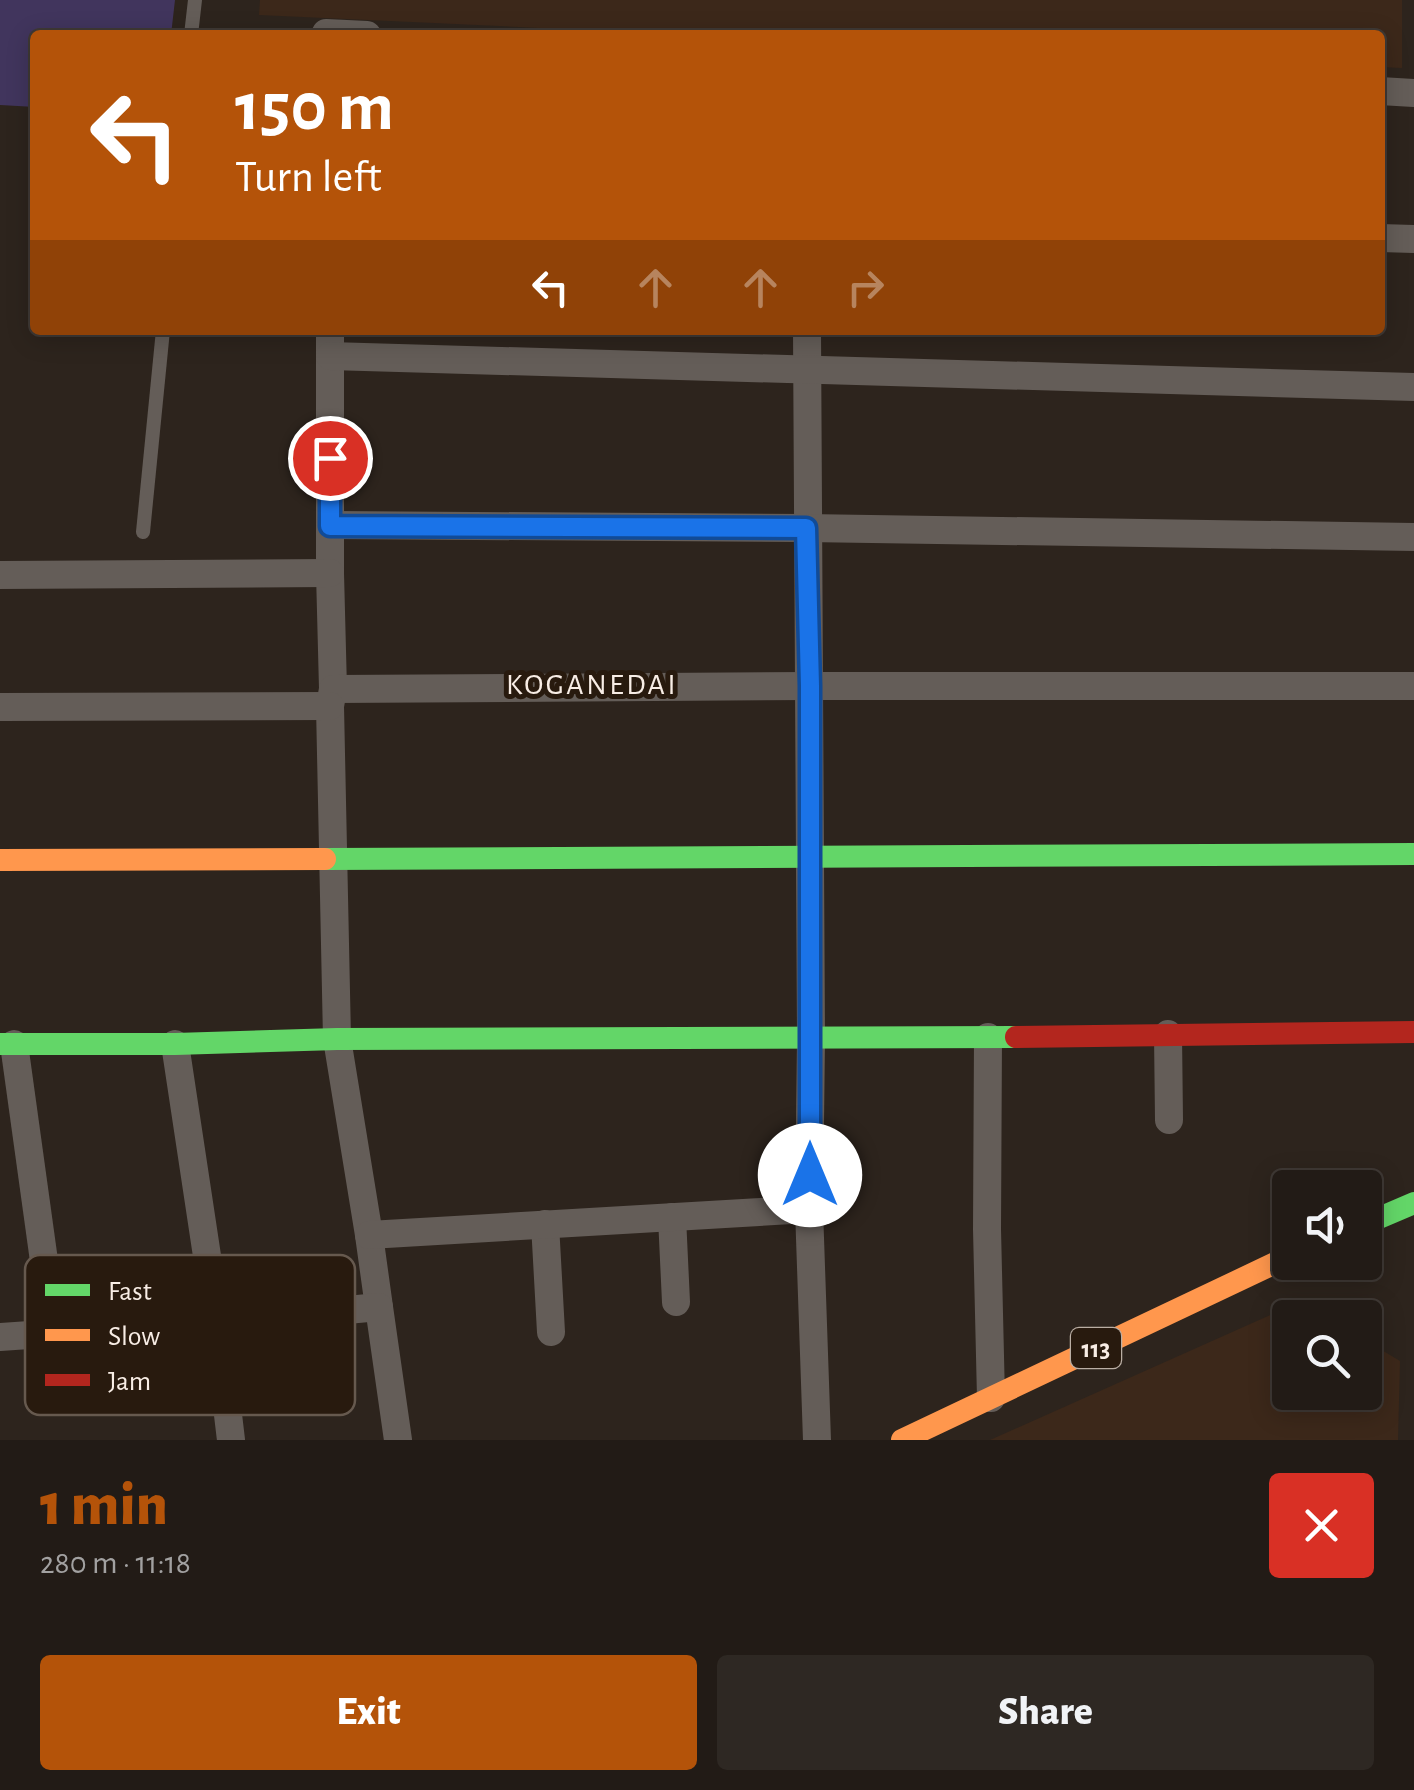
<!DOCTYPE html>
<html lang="en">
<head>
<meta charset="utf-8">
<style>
	:root { --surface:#221b16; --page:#2e2823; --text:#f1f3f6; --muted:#a2a1a1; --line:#3f3935; --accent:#b45309 }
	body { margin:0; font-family:"Alegreya Sans",sans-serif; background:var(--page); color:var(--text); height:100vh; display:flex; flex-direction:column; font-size:38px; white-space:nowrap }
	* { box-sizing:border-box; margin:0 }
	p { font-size:32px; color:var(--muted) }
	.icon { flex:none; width:55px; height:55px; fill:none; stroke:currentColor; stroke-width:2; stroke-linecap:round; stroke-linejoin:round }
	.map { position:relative; height:1440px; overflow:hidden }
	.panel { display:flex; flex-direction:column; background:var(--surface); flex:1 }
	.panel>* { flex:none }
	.hud { position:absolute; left:30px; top:30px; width:1355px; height:305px; border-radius:10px; box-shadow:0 5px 25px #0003,0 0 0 2px var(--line); background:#b45309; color:#fff; overflow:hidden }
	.buttons { position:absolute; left:1272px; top:1170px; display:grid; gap:20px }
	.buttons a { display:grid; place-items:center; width:110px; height:110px; border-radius:10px; background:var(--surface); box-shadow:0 5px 25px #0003,0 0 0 2px var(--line); font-size:50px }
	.pin { position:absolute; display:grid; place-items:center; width:85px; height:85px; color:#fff; margin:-42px; border:5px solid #fff; border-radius:50%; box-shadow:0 2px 10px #0007 }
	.me { position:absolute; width:110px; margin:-55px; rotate:0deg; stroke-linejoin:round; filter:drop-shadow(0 0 8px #0008) }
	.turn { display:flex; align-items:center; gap:35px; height:210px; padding:0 40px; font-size:45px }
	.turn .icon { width:130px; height:130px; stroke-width:2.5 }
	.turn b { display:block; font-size:70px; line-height:85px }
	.lanes { display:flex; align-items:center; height:95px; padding:0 40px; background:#0003; justify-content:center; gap:50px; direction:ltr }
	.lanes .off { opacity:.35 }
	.round { display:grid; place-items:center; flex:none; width:105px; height:105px; border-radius:10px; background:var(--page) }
	.head { display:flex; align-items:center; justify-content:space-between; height:170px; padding:0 40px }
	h1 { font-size:60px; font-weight:800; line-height:75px; color:var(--accent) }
	.action { display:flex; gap:20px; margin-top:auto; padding:20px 40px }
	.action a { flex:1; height:115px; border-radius:10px; background:var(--accent); color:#fff; font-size:40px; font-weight:800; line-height:115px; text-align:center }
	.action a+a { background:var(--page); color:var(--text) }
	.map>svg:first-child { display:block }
	.built { fill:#3c281a }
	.green { fill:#41355d }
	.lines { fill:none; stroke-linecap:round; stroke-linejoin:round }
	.lane { stroke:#645d58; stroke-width:14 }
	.street { stroke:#645d58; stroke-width:28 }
	.fast { stroke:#63d668; stroke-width:22 }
	.slow { stroke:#ff974d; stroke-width:22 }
	.jam { stroke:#b3261e; stroke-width:22 }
	.route-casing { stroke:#114b97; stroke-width:25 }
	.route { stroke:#1a73e8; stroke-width:18 }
	.labels { text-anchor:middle; stroke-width:10; stroke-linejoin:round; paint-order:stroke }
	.shield { fill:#281a0e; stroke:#baaea4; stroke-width:2.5 }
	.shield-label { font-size:25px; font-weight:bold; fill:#f8ede5 }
	.neighbourhood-label { font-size:30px; letter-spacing:2.5px; fill:#f8ede5; stroke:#281a0e }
	.key { fill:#281a0e; stroke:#66594e; stroke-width:2.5 }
	.key-label { font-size:28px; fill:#f8ede5 }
</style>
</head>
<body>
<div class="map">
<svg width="1414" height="1440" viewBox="0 0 1414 1440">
	<rect width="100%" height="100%" fill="#2d241d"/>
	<g class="built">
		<path d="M 260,0 L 1402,0 L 1402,68 L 1380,67 L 1380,35 L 693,35 L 259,15 Z"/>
		<path d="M 1302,1301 L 1329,1317 L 1290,1318 L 1290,1392 L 1365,1392 L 1365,1340 L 1400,1361 L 1398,1440 L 990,1440 Z"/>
	</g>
	<path class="green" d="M 0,0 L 175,0 L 171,35 L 35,35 L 35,107 L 0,105 Z"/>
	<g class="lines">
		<g class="lane">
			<path d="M 191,35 L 195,0"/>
			<path d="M 143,532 L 163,330"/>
		</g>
		<g class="street">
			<path d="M 326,35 L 326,33 L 367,35"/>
			<path d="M 1380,91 L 1414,93"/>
			<path d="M 1380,238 L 1414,239"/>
			<path d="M 330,330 L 330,573 L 333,689 L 330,706 L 337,1039 L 369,1235 L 379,1307"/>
			<path d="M 807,330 L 811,1038 L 809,1209 L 817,1440"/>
			<path d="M 330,356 L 1414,387"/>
			<path d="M 330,525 L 806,528 L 1414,537"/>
			<path d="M 0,575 L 330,573"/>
			<path d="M 333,689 L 810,686 L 1414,686"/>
			<path d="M 0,707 L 330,706"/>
			<path d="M 1168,1034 L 1169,1120"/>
			<path d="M 988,1037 L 987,1229 L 991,1398"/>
			<path d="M 14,1044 L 54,1333"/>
			<path d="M 175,1044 L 217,1322 L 231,1440"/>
			<path d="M 672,1217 L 676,1302"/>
			<path d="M 545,1224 L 551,1332"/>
			<path d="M 369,1235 L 809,1209"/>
			<path d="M 0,1337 L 217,1322 L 379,1307 L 398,1440"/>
		</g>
		<g class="fast">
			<path d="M 325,859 L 1414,854"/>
			<path d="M 0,1044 L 175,1044 L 337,1039 L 1016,1037"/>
			<path d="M 1365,1224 L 1414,1203"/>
		</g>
		<g class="slow">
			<path d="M 0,860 L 325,859"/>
			<path d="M 902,1440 L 1290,1256"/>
		</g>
		<path class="jam" d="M 1016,1037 L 1414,1032"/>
	</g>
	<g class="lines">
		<defs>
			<path id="route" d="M 330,458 L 330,526 L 806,528 L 810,686 L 810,1175"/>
		</defs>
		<use href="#route" class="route-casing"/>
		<use href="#route" class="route"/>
	</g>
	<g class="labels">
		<rect class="shield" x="1071" y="1328" width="50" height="40" rx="8"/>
		<g class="shield-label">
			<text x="1096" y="1357">113</text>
		</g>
		<g class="neighbourhood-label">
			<text x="592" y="694">KOGANEDAI</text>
		</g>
	</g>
	<rect x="25" y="1255" width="330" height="160" rx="15" class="key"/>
	<rect x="45" y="1284" width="45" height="12" fill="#63d668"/>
	<rect x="45" y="1329" width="45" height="12" fill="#ff974d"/>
	<rect x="45" y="1374" width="45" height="12" fill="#b3261e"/>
	<g class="key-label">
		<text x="108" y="1300">Fast</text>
		<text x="108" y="1345">Slow</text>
		<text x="108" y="1390">Jam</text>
	</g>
</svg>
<div class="buttons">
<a><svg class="icon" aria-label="sound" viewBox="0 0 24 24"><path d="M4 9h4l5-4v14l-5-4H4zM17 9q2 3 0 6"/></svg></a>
<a><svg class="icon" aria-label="search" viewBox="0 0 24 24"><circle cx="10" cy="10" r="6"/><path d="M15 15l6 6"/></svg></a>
</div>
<div class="pin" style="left:330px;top:458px;background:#d93025"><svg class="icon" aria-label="arrive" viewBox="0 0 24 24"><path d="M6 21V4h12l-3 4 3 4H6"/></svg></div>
<svg class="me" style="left:810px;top:1175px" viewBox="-20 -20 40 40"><circle r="19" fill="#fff"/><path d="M0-13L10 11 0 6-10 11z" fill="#1a73e8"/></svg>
<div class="hud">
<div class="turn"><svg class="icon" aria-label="left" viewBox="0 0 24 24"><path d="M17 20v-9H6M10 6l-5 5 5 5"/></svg><div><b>150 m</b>Turn left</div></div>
<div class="lanes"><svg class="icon" aria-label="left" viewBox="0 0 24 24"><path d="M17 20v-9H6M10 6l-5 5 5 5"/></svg><svg class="icon off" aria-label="ahead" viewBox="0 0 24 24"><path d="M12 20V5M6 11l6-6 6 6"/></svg><svg class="icon off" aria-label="ahead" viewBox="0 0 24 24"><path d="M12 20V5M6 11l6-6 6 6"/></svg><svg class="icon off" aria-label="right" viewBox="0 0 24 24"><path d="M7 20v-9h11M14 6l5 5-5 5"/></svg></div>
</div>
</div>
<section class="panel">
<div class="head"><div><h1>1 min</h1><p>280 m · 11:18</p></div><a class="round" style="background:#d93025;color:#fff"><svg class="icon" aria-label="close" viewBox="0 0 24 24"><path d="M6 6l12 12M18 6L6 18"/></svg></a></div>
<div class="action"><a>Exit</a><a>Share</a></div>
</section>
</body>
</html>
